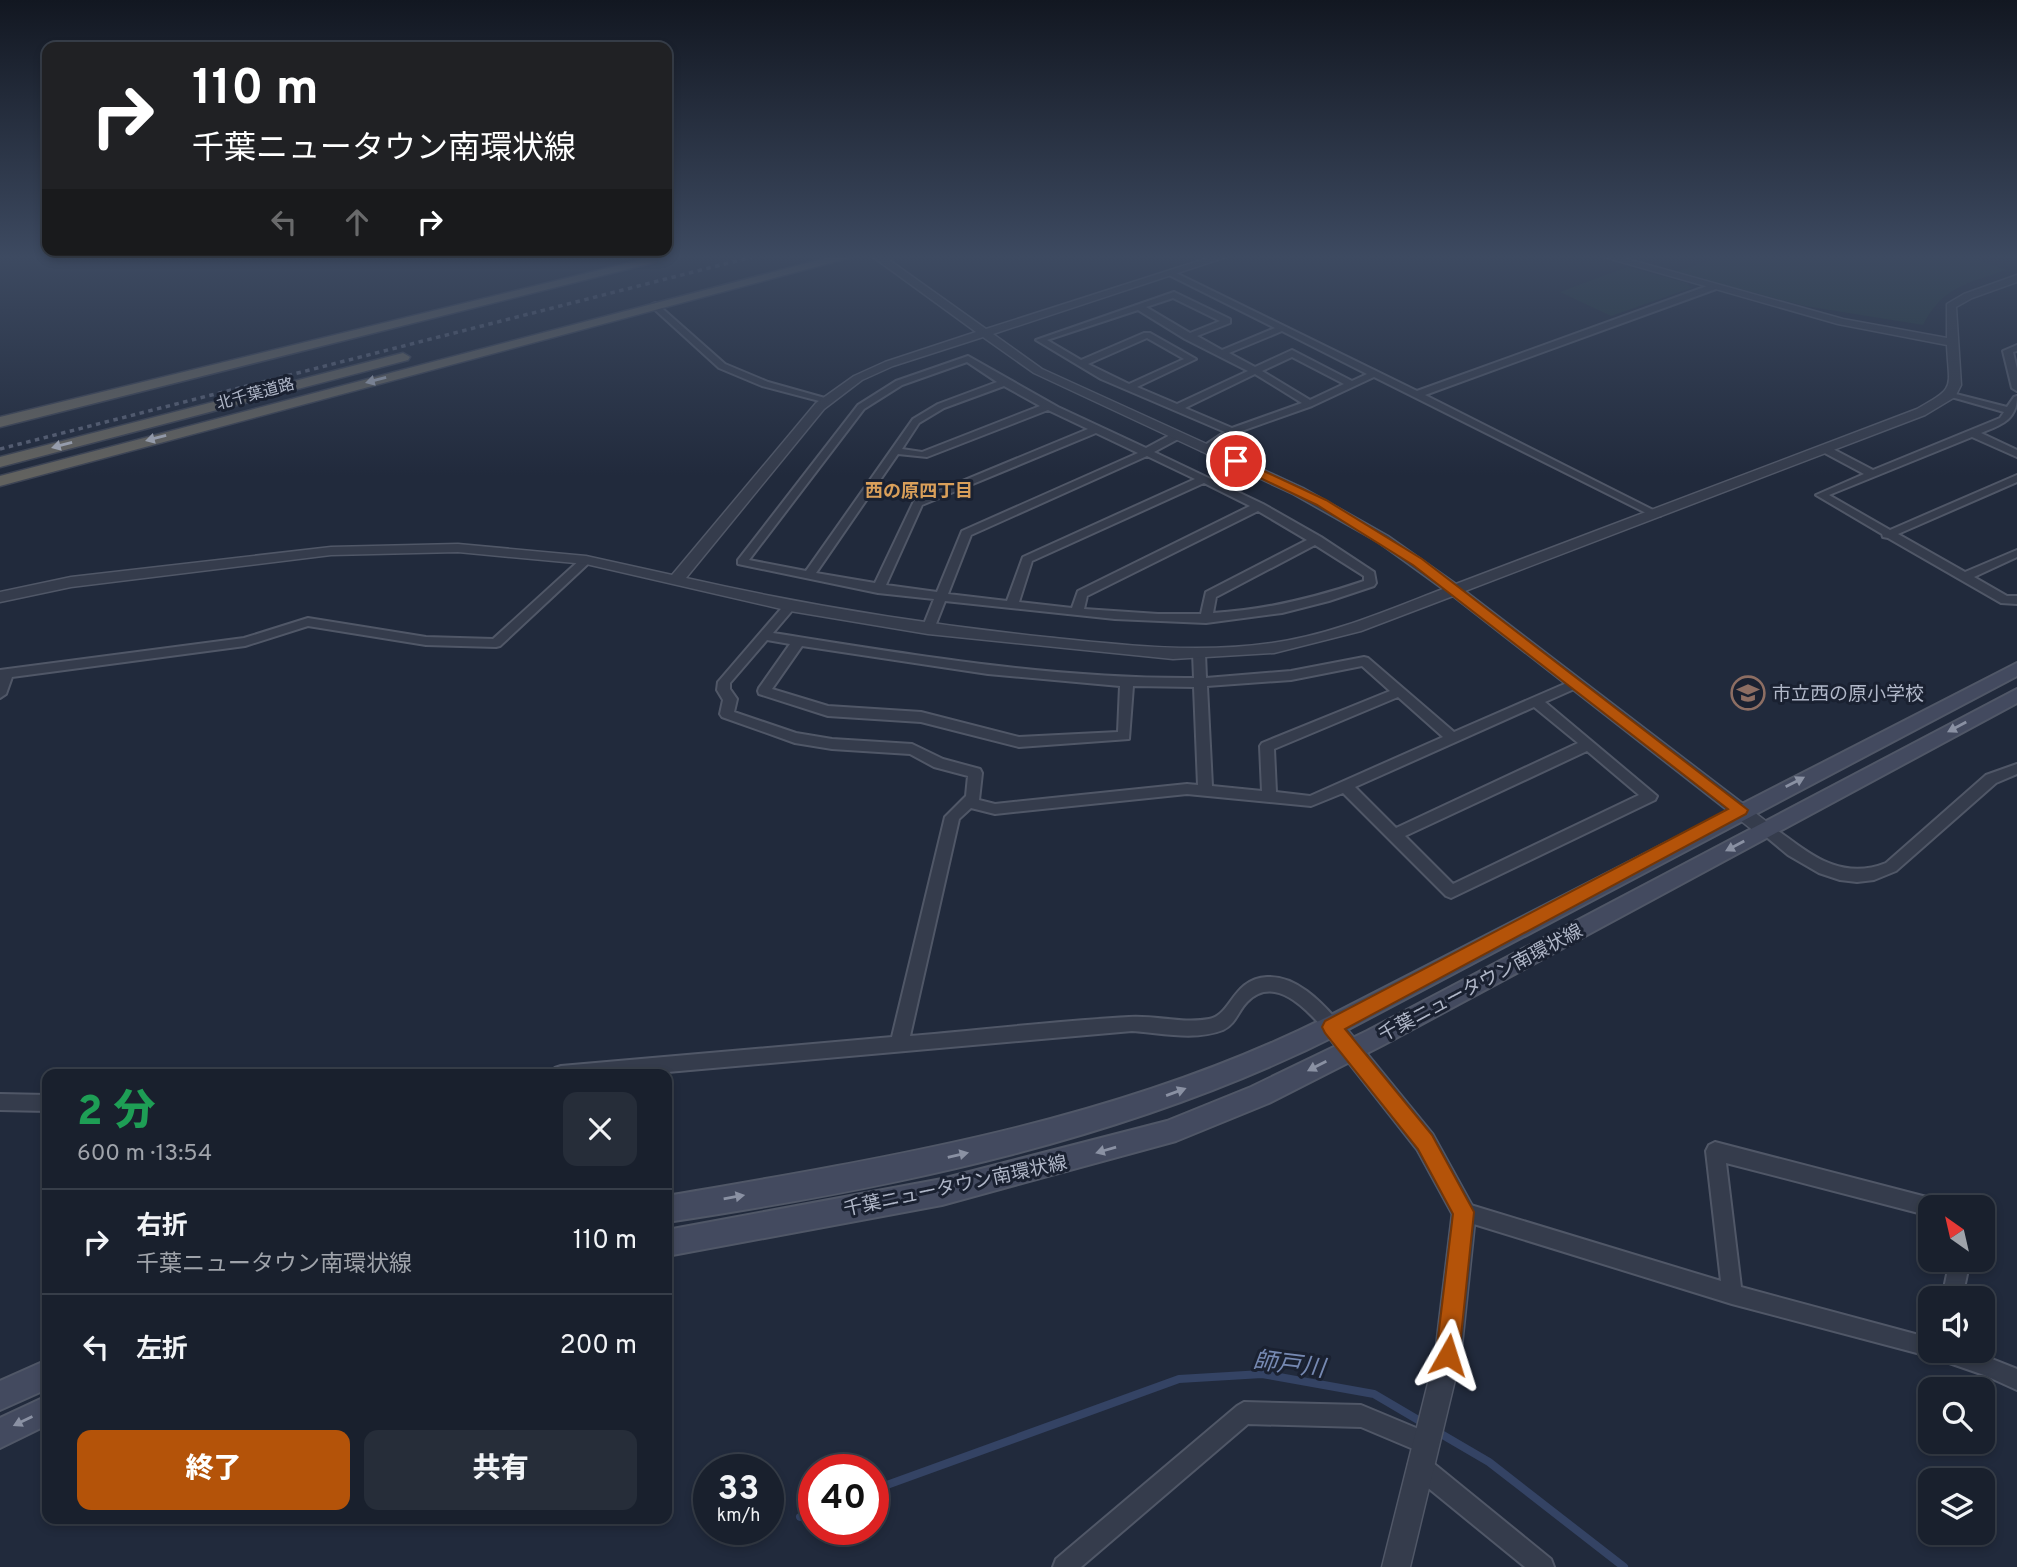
<!DOCTYPE html>
<html lang="ja">
<head>
<meta charset="utf-8">
<style>
	:root { --surface:#19202d; --page:#262d39; --text:#f1f3f6; --muted:#9fa3aa; --line:#373e49; --accent:#b45309 }
	body { margin:0; font-family:Overpass,"Noto Sans JP",sans-serif; background:var(--page); color:var(--text); height:100vh; display:flex; flex-direction:column; font-size:26px; white-space:nowrap }
	* { box-sizing:border-box; margin:0 }
	p { font-size:23px; color:var(--muted) }
	.icon { flex:none; width:38px; height:38px; fill:none; stroke:currentColor; stroke-width:2; stroke-linecap:round; stroke-linejoin:round }
	.map { position:relative; flex:1; overflow:hidden }
	.sheet { position:absolute; left:42px; top:1069px; width:630px; height:455px; display:flex; flex-direction:column; background:var(--surface); border-radius:14px; box-shadow:0 4px 10px #0003,0 0 0 2px var(--line) }
	.sheet>* { flex:none }
	.hud { position:absolute; left:42px; top:42px; width:630px; height:214px; border-radius:14px; box-shadow:0 4px 10px #0003,0 0 0 2px var(--line); background:#202124; color:#fff; overflow:hidden }
	.needle { width:46px; rotate:326deg }
	.controls { position:absolute; left:1918px; top:1195px; display:grid; gap:14px }
	.controls a { display:grid; place-items:center; width:77px; height:77px; border-radius:14px; background:var(--surface); box-shadow:0 4px 10px #0003,0 0 0 2px var(--line); font-size:35px }
	.speed { position:absolute; left:693px; top:1454px; display:flex; gap:14px; font-size:35px; font-weight:700; text-align:center }
	.speed>* { display:grid; place-content:center; width:91px; height:91px; border-radius:50%; background:var(--surface); box-shadow:0 4px 10px #0003,0 0 0 2px var(--line); line-height:1 }
	.speed small { font-size:18px; font-weight:400 }
	.speed .limit { border:10px solid #d22; background:#fff; color:#111 }
	.pin { position:absolute; display:grid; place-items:center; width:60px; height:60px; color:#fff; margin:-30px; border:4px solid #fff; border-radius:50%; box-shadow:0 2px 7px #0007 }
	.me { position:absolute; width:77px; margin:-38px; rotate:6deg; stroke-linejoin:round; filter:drop-shadow(0 0 5px #0008) }
	.turn { display:flex; align-items:center; gap:24px; height:147px; padding:0 35px; font-size:32px }
	.turn .icon { width:91px; height:91px; stroke-width:2.5 }
	.turn b { display:block; font-size:49px; line-height:60px }
	.lanes { display:flex; align-items:center; height:66px; padding:0 35px; background:#0003; justify-content:center; gap:35px; direction:ltr }
	.lanes .off { opacity:.35 }
	.round { display:grid; place-items:center; flex:none; width:74px; height:74px; border-radius:14px; background:var(--page) }
	.headline { display:flex; align-items:center; justify-content:space-between; height:119px; padding:0 35px }
	h1 { font-size:42px; font-weight:800; line-height:52px; color:#1e9e55 }
	.cta { display:flex; gap:14px; margin-top:auto; padding:14px 35px }
	.cta a { flex:1; height:80px; border-radius:14px; background:var(--accent); color:#fff; font-size:28px; font-weight:800; line-height:80px; text-align:center }
	.cta a+a { background:var(--page); color:var(--text) }
	ul { padding:0; list-style:none }
	li { display:flex; align-items:center; gap:21px; height:105px; padding:0 35px; border-top:2px solid var(--line) }
	li div { flex:1 }
	li b { display:block; font-size:26px }
	li em { font-style:normal }
	.map>svg:first-child { display:block }
	.green { fill:#23373d }
	.lines { fill:none; stroke-linecap:round; stroke-linejoin:round }
	.stream { stroke:#344364; stroke-width:8 }
	.minor-casing { stroke:#505767; stroke-width:4 }
	.tertiary-casing { stroke:#505767; stroke-width:3 }
	.secondary-casing { stroke:#505767; stroke-width:4 }
	.trunk-casing { stroke:#3d4454; stroke-width:3 }
	.minor { fill:#353c4c; fill-rule:evenodd }
	.tertiary { fill:#353c4c; fill-rule:evenodd }
	.secondary { fill:#434a5f; fill-rule:evenodd }
	.trunk { fill:#62625f; fill-rule:evenodd }
	.rail { stroke:#575f73; stroke-width:3.5; stroke-dasharray:4.5 4.5; stroke-linecap:butt }
	.oneway { fill:#a4aab8 }
	.oneway2 { fill:#8a91a3 }
	.route { fill:#b45309; stroke:#753606; stroke-width:2 }
	.labels { text-anchor:middle; stroke-width:6; stroke-linejoin:round; paint-order:stroke }
	.far-street-label { font-size:16px; fill:#b0b7c8; stroke:#1a2131 }
	.far-neighbourhood-label { font-size:18px; font-weight:bold; fill:#d99f5a; stroke:#1a2131 }
	.poi-label { font-size:19px; fill:#b0b7c8; stroke:#1a2131; text-anchor:start }
	.street-label { font-size:19px; fill:#b0b7c8; stroke:#1a2131 }
	.near-water-label { font-size:24px; font-style:italic; fill:#7689b2; stroke:#1a2131 }
</style>
</head>
<body>
<div class="map">
<svg width="2017" height="1567" viewBox="0 0 2017 1567">
	<rect width="100%" height="100%" fill="#212a3c"/>
	<g class="green">
		<path d="M 1720,257 L 1971,257 L 2006,270 C 1967,284 1943,286 1923,325 L 1805,306 L 1675,272 Z"/>
		<path d="M 1627,267 L 1687,283 L 1691,288 L 1611,316 L 1560,292 Z"/>
	</g>
	<g class="lines">
		<g class="stream">
			<path d="M 1436,1431 L 1489,1462 L 1624,1567"/>
			<path d="M 873,1490 L 1179,1379 L 1262,1374 L 1374,1394 L 1425,1424"/>
			<path d="M 800,1517 L 814,1512"/>
		</g>
		<defs>
			<g id="minor">
				<path d="M 1172,271 L 1417,391 L 1710,285 L 1716,285 L 1716,289 L 1425,395 L 1661,514 L 1660,516 L 1652,516 L 1374,377 L 1312,406 L 1236,433 L 1210,451 L 1202,451 L 1202,447 L 1225,432 L 1101,379 L 1036,340 L 1174,292 L 1230,319 L 1230,323 L 1197,336 L 1222,350 L 1275,328 L 1169,275 L 1168,273 ZM 1173,298 L 1220,321 L 1190,333 L 1146,307 ZM 1138,310 L 1185,339 L 1248,371 L 1177,404 L 1137,387 L 1196,359 L 1150,333 L 1144,333 L 1081,360 L 1047,340 ZM 1282,331 L 1367,374 L 1352,381 L 1292,350 L 1255,367 L 1229,353 ZM 1147,338 L 1184,359 L 1129,384 L 1088,364 ZM 1292,357 L 1344,384 L 1310,400 L 1262,371 ZM 1255,374 L 1302,403 L 1232,428 L 1185,408 Z"/>
				<path d="M 656,303 L 725,364 L 768,382 L 832,400 L 827,403 L 762,386 L 719,368 L 653,308 L 653,304 Z"/>
				<path d="M 2017,345 L 2017,351 L 2013,352 L 2017,369 L 2017,391 L 2012,388 L 2003,351 Z"/>
				<path d="M 968,356 L 1058,407 L 1146,448 L 1172,434 L 1180,434 L 1180,438 L 1154,452 L 1263,504 L 1321,537 L 1374,572 L 1376,583 L 1374,586 L 1329,601 L 1282,613 L 1206,623 L 1115,619 L 945,601 L 934,629 L 928,633 L 922,629 L 934,599 L 878,593 L 738,564 L 738,560 L 858,405 L 896,381 ZM 967,362 L 997,382 L 938,404 L 913,419 L 806,571 L 749,560 L 864,409 L 902,385 ZM 1004,386 L 1040,406 L 922,452 L 902,449 L 919,423 L 944,408 ZM 1048,410 L 1088,429 L 914,501 L 875,583 L 816,573 L 898,454 L 927,457 ZM 1096,433 L 1138,453 L 962,531 L 937,592 L 886,585 L 922,505 ZM 1147,456 L 1195,479 L 1023,557 L 1007,601 L 948,594 L 971,535 ZM 1204,483 L 1250,506 L 1078,591 L 1072,608 L 1019,602 L 1032,561 ZM 1258,511 L 1307,540 L 1206,592 L 1201,614 L 1158,614 L 1084,609 L 1087,596 ZM 1315,545 L 1364,576 L 1364,581 C 1314,598 1266,610 1213,613 L 1216,597 Z"/>
				<path d="M 1948,392 L 2007,407 L 2014,397 L 2017,396 C 2017,420 2001,425 1981,433 L 2017,450 L 2017,457 L 1972,437 L 1829,495 L 1890,530 L 2017,475 L 2017,482 L 1898,534 L 1965,572 L 2017,550 L 2017,557 L 1974,577 L 2007,596 L 2017,596 L 2017,604 L 2001,603 L 1888,538 L 1883,537 L 1882,534 L 1816,495 L 1864,474 L 1821,451 L 1821,447 L 1829,447 L 1873,470 L 2000,418 L 2004,412 L 1948,396 Z"/>
				<path d="M 586,557 L 592,560 L 590,562 L 500,646 L 496,647 L 426,645 L 308,626 L 245,646 L 12,677 L 6,694 L 0,698 L 0,670 L 244,638 L 308,618 L 426,637 L 493,639 L 582,558 Z"/>
				<path d="M 790,602 L 796,606 L 773,633 C 912,655 1052,679 1194,678 L 1193,653 L 1199,649 L 1205,653 L 1206,678 L 1291,671 L 1364,657 L 1368,658 L 1454,732 L 1576,679 L 1582,683 L 1581,686 L 1545,702 L 1657,796 L 1655,800 L 1451,898 L 1446,896 L 1343,793 L 1311,806 L 1187,794 L 995,814 L 971,808 L 959,819 L 910,1036 C 983,1030 1056,1021 1129,1017 C 1155,1015 1182,1024 1209,1019 C 1232,1015 1232,979 1267,977 C 1296,975 1321,1002 1338,1021 L 1340,1026 L 1338,1031 L 1332,1033 L 1326,1031 C 1308,1011 1275,973 1247,1002 C 1238,1011 1236,1024 1223,1030 C 1195,1041 1161,1033 1132,1031 L 645,1074 L 553,1074 L 555,1068 L 561,1066 L 892,1037 L 945,817 L 966,796 L 968,776 L 934,767 L 910,754 L 832,749 L 795,743 L 722,717 L 720,714 L 723,700 L 717,690 L 718,682 L 786,603 ZM 767,640 L 790,644 L 759,688 L 758,691 L 759,694 L 828,716 L 921,722 L 1019,747 L 1129,739 L 1133,686 L 1194,687 L 1198,785 L 1187,784 L 995,804 L 979,800 L 982,773 L 980,769 L 943,759 L 912,744 L 832,739 L 796,733 L 734,712 L 737,699 L 730,689 L 730,683 ZM 802,646 L 988,674 L 1120,686 L 1118,732 L 1019,737 L 921,712 L 828,706 L 772,689 ZM 1362,666 L 1390,691 L 1262,743 L 1260,746 L 1262,791 L 1212,786 L 1207,686 L 1291,680 ZM 1398,697 L 1443,737 L 1310,796 L 1276,792 L 1274,749 ZM 1534,707 L 1578,743 L 1396,828 L 1355,787 ZM 1587,751 L 1639,795 L 1453,884 L 1405,836 Z"/>
				<path d="M 2017,764 L 2017,774 L 1996,783 L 1896,871 L 1874,880 L 1857,882 L 1840,880 L 1819,873 L 1788,855 L 1758,830 L 1760,826 C 1783,819 1821,889 1886,863 L 1986,775 Z"/>
				<path d="M 0,1094 L 47,1095 L 47,1111 L 0,1110 Z"/>
				<path d="M 1715,1142 L 1942,1201 L 1944,1208 L 1930,1208 L 1930,1216 L 1726,1163 L 1741,1287 L 1930,1338 L 1930,1351 L 1972,1351 L 2017,1369 L 2017,1390 L 1984,1375 L 1932,1357 L 1732,1304 L 1464,1221 L 1457,1219 L 1455,1212 L 1457,1205 L 1464,1203 L 1721,1281 L 1706,1151 L 1709,1145 Z"/>
				<path d="M 1950,1260 L 1970,1260 L 1962,1298 L 1942,1298 Z"/>
				<path d="M 1244,1402 L 1361,1405 L 1433,1435 L 1436,1443 L 1433,1451 L 1425,1454 L 1361,1427 L 1248,1424 L 1081,1567 L 1053,1567 L 1056,1559 L 1237,1406 Z"/>
				<path d="M 1419,1455 L 1427,1458 L 1551,1559 L 1554,1567 L 1525,1567 L 1411,1474 L 1408,1466 L 1411,1458 Z"/>
			</g>
			<g id="tertiary">
				<path d="M 873,257 L 885,257 L 986,329 L 1211,257 L 1226,257 L 993,334 L 1042,369 L 1303,488 L 1388,536 L 1456,584 L 1917,409 C 1957,386 1949,390 1947,345 L 1838,324 L 1604,257 L 1620,257 L 1843,319 L 1947,338 L 1947,304 L 1964,294 L 2017,275 L 2017,282 L 1972,298 L 1956,307 L 1961,385 L 1955,397 L 1925,415 L 1465,591 L 1771,825 L 1774,830 L 1771,835 L 1759,835 L 1453,596 L 1361,631 L 1274,653 L 1173,659 L 928,634 L 790,611 L 586,564 L 458,552 L 331,555 L 71,587 L 0,602 L 0,592 L 71,577 L 331,547 L 458,544 L 586,556 L 672,575 L 816,403 L 854,376 L 885,362 L 976,332 ZM 983,337 L 1034,373 L 1293,494 L 1378,542 L 1443,589 C 1388,610 1331,635 1272,643 C 1196,654 1121,645 1045,637 C 924,624 805,605 686,578 L 824,409 L 862,380 L 893,366 Z"/>
				<path d="M 1332,1017 L 1339,1019 L 1433,1134 L 1476,1212 L 1461,1355 L 1410,1567 L 1382,1567 L 1435,1355 L 1452,1214 L 1417,1150 L 1325,1033 L 1322,1026 L 1325,1019 Z"/>
			</g>
			<g id="secondary">
				<path d="M 2017,663 L 2017,676 L 1343,1032 C 1133,1139 898,1187 667,1222 L 667,1196 C 893,1157 1119,1121 1327,1017 Z"/>
				<path d="M 2017,689 L 2017,703 L 1383,1045 L 1269,1103 L 1176,1141 L 942,1205 L 667,1256 L 667,1230 L 942,1179 L 1167,1121 L 1251,1087 L 1367,1031 Z"/>
				<path d="M 47,1360 L 47,1389 L 0,1410 L 0,1381 Z"/>
				<path d="M 47,1396 L 47,1425 L 0,1448 L 0,1418 Z"/>
			</g>
			<g id="trunk">
				<path d="M 653,257 L 676,257 L 0,427 L 0,417 Z"/>
				<path d="M 830,257 L 852,257 L 0,486 L 0,476 Z"/>
				<path d="M 403,353 L 410,357 L 408,360 L 0,467 L 0,457 Z"/>
			</g>
		</defs>
		<use href="#minor" class="minor-casing"/>
		<use href="#tertiary" class="tertiary-casing"/>
		<use href="#secondary" class="secondary-casing"/>
		<use href="#trunk" class="trunk-casing"/>
		<use href="#minor" class="minor"/>
		<use href="#tertiary" class="tertiary"/>
		<use href="#secondary" class="secondary"/>
		<use href="#trunk" class="trunk"/>
		<path class="rail" d="M 0,449 L 752,257"/>
	</g>
	<defs><path id="oneway-solid" d="M-6-.8H1V-3.2L6.5 0L1 3.2V.8H-6Z" transform="scale(1.75)"/></defs>
	<g class="oneway">
		<use href="#oneway-solid" transform="translate(376 380) rotate(165)"/>
		<use href="#oneway-solid" transform="translate(156 438) rotate(165)"/>
		<use href="#oneway-solid" transform="translate(62 445) rotate(165)"/>
	</g>
	<g class="oneway2">
		<use href="#oneway-solid" transform="translate(1957 727) rotate(152)"/>
		<use href="#oneway-solid" transform="translate(1795 782) rotate(-27)"/>
		<use href="#oneway-solid" transform="translate(1735 846) rotate(152)"/>
		<use href="#oneway-solid" transform="translate(1317 1066) rotate(153)"/>
		<use href="#oneway-solid" transform="translate(1176 1092) rotate(-20)"/>
		<use href="#oneway-solid" transform="translate(1106 1150) rotate(164)"/>
		<use href="#oneway-solid" transform="translate(958 1155) rotate(-13)"/>
		<use href="#oneway-solid" transform="translate(734 1197) rotate(-10)"/>
		<use href="#oneway-solid" transform="translate(23 1421) rotate(154)"/>
	</g>
	<linearGradient id="sky" x2="0" y2="1"><stop stop-color="#121721"/><stop offset="0.54" stop-color="#3d4a61"/><stop offset="1" stop-color="#3d4a61" stop-opacity="0"/></linearGradient>
	<rect width="2017" height="476" fill="url(#sky)"/>
	<path class="route" d="M 1236,458 L 1326,500 L 1422,559 L 1748,810 L 1746,814 L 1345,1029 L 1432,1135 L 1474,1212 L 1459,1355 L 1456,1363 L 1448,1366 L 1439,1363 L 1436,1355 L 1453,1214 L 1418,1149 L 1325,1033 L 1322,1027 L 1325,1021 L 1728,809 L 1413,565 L 1317,505 L 1231,464 L 1230,461 Z"/>
	<defs>
		<symbol id="school-ring" viewBox="-11 -11 22 22"><circle r="9.5" fill="#1a2131" stroke="#8d6e63" stroke-width="1.5"/><path d="M0-5L7-2L0 1L-7-2ZM-4 1L0 2.5L4 1V4Q0 6-4 4Z" fill="#8d6e63"/></symbol>
	</defs>
	<g fill-rule="evenodd">
		<use href="#school-ring" x="1729" y="674" width="38" height="38"/>
	</g>
	<g class="labels">
		<g class="far-street-label">
			<text transform="translate(255 393) rotate(-15)" y="6">北千葉道路</text>
		</g>
		<g class="far-neighbourhood-label">
			<text x="919" y="497">西の原四丁目</text>
		</g>
		<g class="poi-label">
			<text x="1772" y="700">市立西の原小学校</text>
		</g>
		<g class="street-label">
			<text transform="translate(1480 982) rotate(-28)" y="7">千葉ニュータウン南環状線</text>
			<text transform="translate(955 1185) rotate(-12)" y="7">千葉ニュータウン南環状線</text>
		</g>
		<g class="near-water-label">
			<text transform="translate(1289 1364) rotate(7)" y="8">師戸川</text>
		</g>
	</g>
</svg>
<div class="controls">
<a><svg class="needle" viewBox="-14 -14 28 28"><path d="M0-13l5 13h-10z" fill="#e53935"/><path d="M0 13l5-13h-10z" fill="#9fa3aa"/></svg></a>
<a><svg class="icon" aria-label="sound" viewBox="0 0 24 24"><path d="M4 9h4l5-4v14l-5-4H4zM17 9q2 3 0 6"/></svg></a>
<a><svg class="icon" aria-label="search" viewBox="0 0 24 24"><circle cx="10" cy="10" r="6"/><path d="M15 15l6 6"/></svg></a>
<a><svg class="icon" aria-label="layers" viewBox="0 0 24 24"><path d="M12 4l9 5-9 5-9-5zM3 14l9 5 9-5"/></svg></a>
</div>
<div class="speed"><div>33<small>km/h</small></div><div class="limit">40</div></div>
<div class="pin" style="left:1236px;top:461px;background:#d93025"><svg class="icon" aria-label="arrive" viewBox="0 0 24 24"><path d="M6 21V4h12l-3 4 3 4H6"/></svg></div>
<svg class="me" style="left:1448px;top:1355px" viewBox="-20 -20 40 40"><path d="M0-17L14 15 0 8-14 15z" fill="#b45309" stroke="#fff" stroke-width="4"/></svg>
<div class="hud">
<div class="turn"><svg class="icon" aria-label="right" viewBox="0 0 24 24"><path d="M7 20v-9h11M14 6l5 5-5 5"/></svg><div><b>110 m</b>千葉ニュータウン南環状線</div></div>
<div class="lanes"><svg class="icon off" aria-label="left" viewBox="0 0 24 24"><path d="M17 20v-9H6M10 6l-5 5 5 5"/></svg><svg class="icon off" aria-label="ahead" viewBox="0 0 24 24"><path d="M12 20V5M6 11l6-6 6 6"/></svg><svg class="icon" aria-label="right" viewBox="0 0 24 24"><path d="M7 20v-9h11M14 6l5 5-5 5"/></svg></div>
</div>
<section class="sheet">
<div class="headline"><div><h1>2 分</h1><p>600 m · 13:54</p></div><a class="round"><svg class="icon" aria-label="close" viewBox="0 0 24 24"><path d="M6 6l12 12M18 6L6 18"/></svg></a></div>
<ul>
<li><svg class="icon" aria-label="right" viewBox="0 0 24 24"><path d="M7 20v-9h11M14 6l5 5-5 5"/></svg><div><b>右折</b><p>千葉ニュータウン南環状線</p></div><em>110 m</em></li>
<li><svg class="icon" aria-label="left" viewBox="0 0 24 24"><path d="M17 20v-9H6M10 6l-5 5 5 5"/></svg><div><b>左折</b></div><em>200 m</em></li>
</ul>
<div class="cta"><a>終了</a><a>共有</a></div>
</section>
</div>
</body>
</html>
